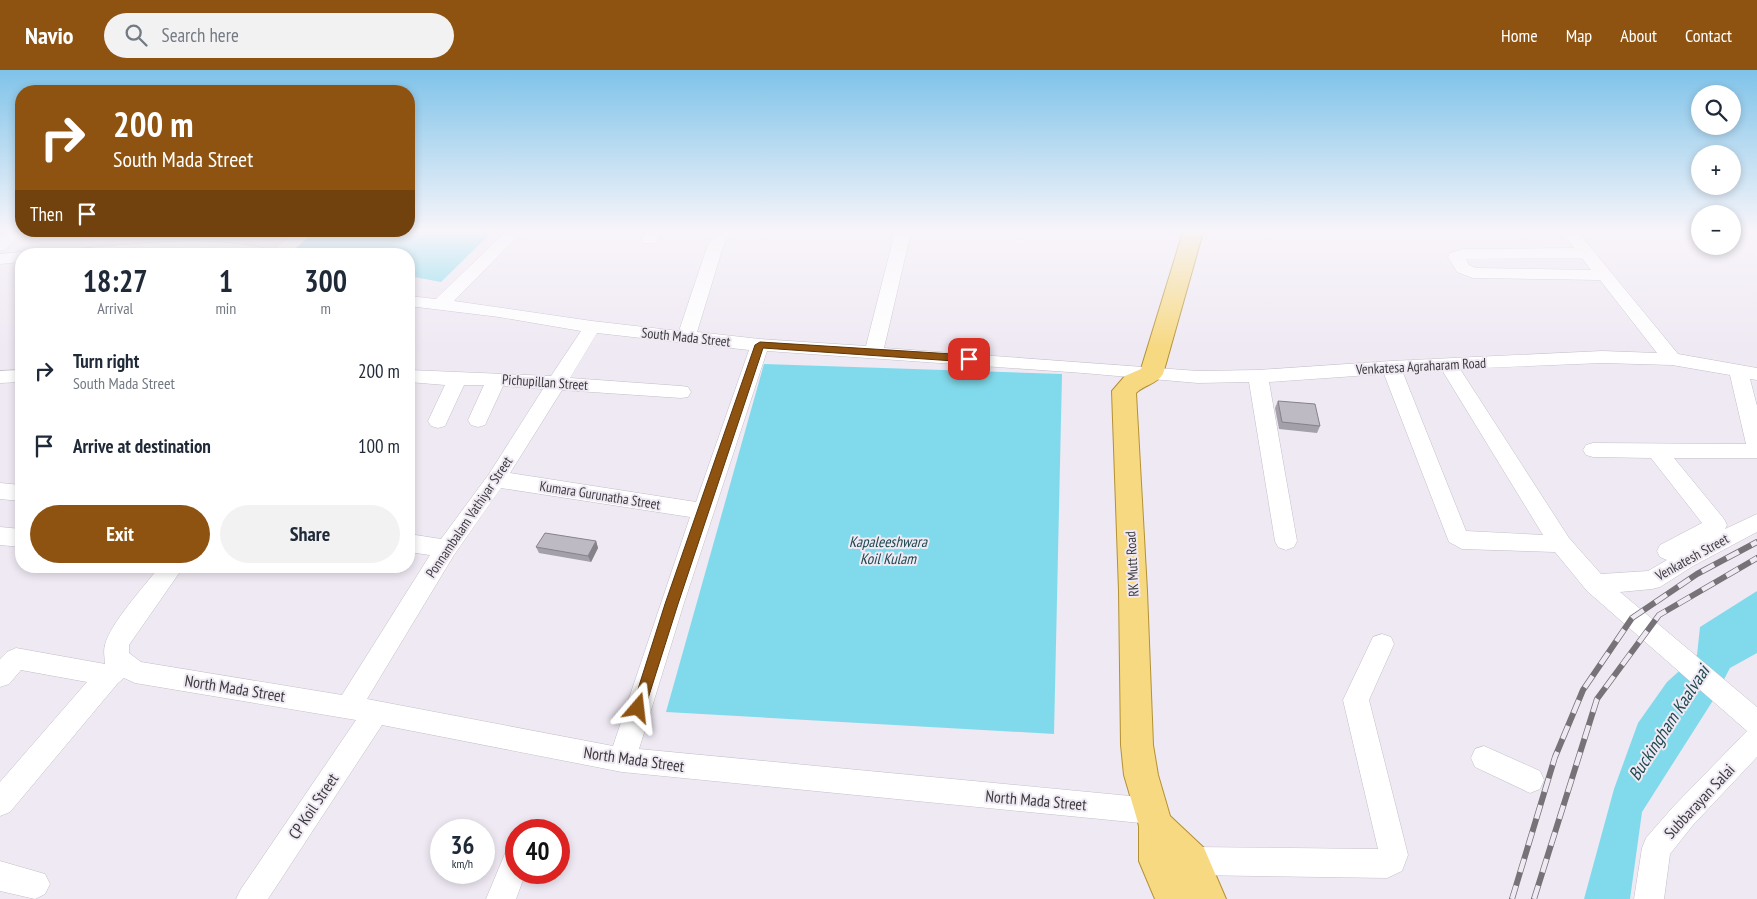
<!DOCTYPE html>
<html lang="en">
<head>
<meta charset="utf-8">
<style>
	:root { --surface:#fff; --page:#f2f2f3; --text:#1f2937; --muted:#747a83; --accent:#8e5311 }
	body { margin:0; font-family:"PT Sans Narrow",sans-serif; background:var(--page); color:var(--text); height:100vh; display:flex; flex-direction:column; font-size:19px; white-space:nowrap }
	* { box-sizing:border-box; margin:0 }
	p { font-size:16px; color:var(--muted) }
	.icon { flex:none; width:28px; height:28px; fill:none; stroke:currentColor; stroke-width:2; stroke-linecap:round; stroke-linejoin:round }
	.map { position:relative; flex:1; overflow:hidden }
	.side { position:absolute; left:15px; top:178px; width:400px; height:325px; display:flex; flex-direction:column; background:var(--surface); border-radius:20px; box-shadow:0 2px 8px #0003 }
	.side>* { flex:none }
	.banner { position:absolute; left:15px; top:15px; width:400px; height:152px; border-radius:20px; box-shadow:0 2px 8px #0003; background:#8e5311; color:#fff; overflow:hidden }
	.controls { position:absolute; left:1691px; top:15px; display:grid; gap:10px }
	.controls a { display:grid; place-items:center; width:50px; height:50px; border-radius:50%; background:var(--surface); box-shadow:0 2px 8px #0003; font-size:25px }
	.speed { position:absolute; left:430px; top:749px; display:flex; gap:10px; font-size:25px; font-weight:700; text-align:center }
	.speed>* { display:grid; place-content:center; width:65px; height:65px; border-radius:50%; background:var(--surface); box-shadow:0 2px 8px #0003; line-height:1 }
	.speed small { font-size:12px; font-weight:400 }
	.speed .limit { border:8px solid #d22; background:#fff; color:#111 }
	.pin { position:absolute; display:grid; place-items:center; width:42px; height:42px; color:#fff; margin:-21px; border-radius:10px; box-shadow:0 2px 8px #0006 }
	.me { position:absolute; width:55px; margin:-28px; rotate:17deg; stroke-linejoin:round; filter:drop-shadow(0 0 4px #0008) }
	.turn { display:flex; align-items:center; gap:18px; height:105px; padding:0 15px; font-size:22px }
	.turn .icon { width:65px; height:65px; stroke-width:2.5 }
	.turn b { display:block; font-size:35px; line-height:42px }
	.then { display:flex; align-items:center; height:48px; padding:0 15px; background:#0003; gap:10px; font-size:19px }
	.eta { display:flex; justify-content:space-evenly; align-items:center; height:85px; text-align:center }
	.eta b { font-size:30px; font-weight:700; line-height:35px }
	.primary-button { display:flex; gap:10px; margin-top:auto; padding:10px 15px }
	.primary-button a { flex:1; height:58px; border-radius:30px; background:var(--accent); color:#fff; font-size:20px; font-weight:700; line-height:58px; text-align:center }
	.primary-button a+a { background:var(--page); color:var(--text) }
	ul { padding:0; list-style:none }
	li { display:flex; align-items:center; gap:15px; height:75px; padding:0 15px }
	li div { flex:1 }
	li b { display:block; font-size:19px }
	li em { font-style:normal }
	header { display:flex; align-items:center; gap:30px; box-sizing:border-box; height:70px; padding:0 25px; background:var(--accent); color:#fff }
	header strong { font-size:24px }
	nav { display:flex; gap:28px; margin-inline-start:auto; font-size:18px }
	.search { width:350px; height:45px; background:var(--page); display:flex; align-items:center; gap:12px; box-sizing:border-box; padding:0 18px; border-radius:28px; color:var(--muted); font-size:19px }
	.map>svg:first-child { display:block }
	.water { fill:#81daeb }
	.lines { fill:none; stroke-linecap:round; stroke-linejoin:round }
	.minor-casing { stroke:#c4bec7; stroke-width:1 }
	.major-casing { stroke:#b39134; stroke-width:2 }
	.minor { fill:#fff; fill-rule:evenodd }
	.major { fill:#f7d982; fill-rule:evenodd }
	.rail-casing { stroke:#767278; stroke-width:6 }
	.rail { stroke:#efe9f3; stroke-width:4.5; stroke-dasharray:14; stroke-linecap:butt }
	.wall { fill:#a3a0a9 }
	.shaded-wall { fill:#858289 }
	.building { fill:#bebac4; stroke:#858289 }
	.route { fill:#8e5311; stroke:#5c360b }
	.labels { text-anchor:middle; stroke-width:4; stroke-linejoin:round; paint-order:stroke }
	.street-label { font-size:14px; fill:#3d3b3e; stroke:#efe9f3 }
	.water-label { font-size:15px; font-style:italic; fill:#204a51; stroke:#efe9f3 }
	.near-street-label { font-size:16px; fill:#3d3b3e; stroke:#efe9f3 }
	.near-water-label { font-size:18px; font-style:italic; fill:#204a51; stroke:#efe9f3 }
</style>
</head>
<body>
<header>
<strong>Navio</strong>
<div class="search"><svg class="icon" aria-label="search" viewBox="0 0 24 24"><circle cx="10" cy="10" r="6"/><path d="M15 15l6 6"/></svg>Search here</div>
<nav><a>Home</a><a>Map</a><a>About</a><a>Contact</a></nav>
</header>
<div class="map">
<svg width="1757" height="829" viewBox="0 0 1757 829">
	<rect width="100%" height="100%" fill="#efe9f3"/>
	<g class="water">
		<path d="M 311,162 L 492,162 L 441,212 L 409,206 L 409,184 L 282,184 Z"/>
		<path d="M 764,294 L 1062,304 L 1054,664 L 666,642 Z"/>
		<path d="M 1757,521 L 1757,583 L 1730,598 L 1712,632 L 1642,742 L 1630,829 L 1584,829 L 1614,719 L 1638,653 L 1667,612 L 1697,585 L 1700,557 Z"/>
	</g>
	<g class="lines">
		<defs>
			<g id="minor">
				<path d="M 6,162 L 23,162 L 6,179 L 0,181 L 0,167 Z"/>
				<path d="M 296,162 L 314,162 L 289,184 L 197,181 L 66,184 L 68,180 L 74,179 C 140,174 208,164 273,180 Z"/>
				<path d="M 505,162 L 522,162 L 454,231 L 592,251 L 679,261 L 707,177 L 715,162 L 731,162 L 723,177 L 697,262 L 760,269 L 866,276 L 895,162 L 911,162 L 884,278 L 1198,301 L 1258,300 L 1391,291 L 1602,281 L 1657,283 L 1600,210 L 1473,208 L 1457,202 L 1448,187 L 1450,183 L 1463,179 L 1574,178 L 1562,162 L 1578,162 L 1678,284 L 1757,298 L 1757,310 L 1750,309 L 1757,336 L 1757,388 L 1674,388 L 1724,449 L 1727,455 L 1725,459 L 1757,444 L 1757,462 L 1693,496 L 1660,517 L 1652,519 L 1620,522 L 1757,637 L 1757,687 L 1693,755 L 1670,784 L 1664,829 L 1634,829 L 1642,778 L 1646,768 L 1673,737 L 1747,661 L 1587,521 L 1555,482 L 1462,479 L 1449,472 L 1384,304 L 1269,312 L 1297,471 L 1294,477 L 1286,480 L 1278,477 L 1275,471 L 1249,312 L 1198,313 L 1083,303 L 767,281 L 684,533 L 639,679 L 1151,728 L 1161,732 L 1165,741 L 1161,750 L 1151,754 L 622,702 L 382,655 L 268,829 L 236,829 L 241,819 L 356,650 L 135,613 L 124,608 L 118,613 L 10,742 L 0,746 L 0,712 L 87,612 L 21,600 L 9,614 L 0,617 L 0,589 L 7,582 L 16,578 L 105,594 C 105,588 103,582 105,575 C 109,555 146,514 160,496 L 184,496 L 129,575 L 129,583 L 141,592 L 342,625 L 430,485 L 409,482 L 409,464 L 441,469 L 489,404 L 543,319 L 503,316 L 485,355 L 478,357 L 471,355 L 468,350 L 484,315 L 464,315 L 445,356 L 438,358 L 431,356 L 428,351 L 445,315 L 409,312 L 409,300 L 551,306 L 581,261 L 499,247 L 409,236 L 409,226 L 436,229 ZM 1582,188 L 1591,200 L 1476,198 L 1469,195 L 1466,189 ZM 597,263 L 749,280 L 696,432 L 510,403 L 562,320 L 681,328 L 688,327 L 691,322 L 688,317 L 681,316 L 570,308 ZM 1602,293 L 1672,295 L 1730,305 L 1746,374 L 1593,373 L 1586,375 L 1583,380 L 1586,385 L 1593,387 L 1651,388 L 1702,453 L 1660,475 L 1657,481 L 1660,487 L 1667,490 L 1648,501 L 1601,504 L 1569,468 L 1460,299 ZM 1442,300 L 1543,465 L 1466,461 L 1403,303 ZM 501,418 L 690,447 L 613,676 L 367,629 L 454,485 Z"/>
				<path d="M 646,162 L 662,162 L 655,173 L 643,173 L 641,170 Z"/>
				<path d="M 21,182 L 27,184 L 21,184 L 21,192 L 0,194 L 0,184 Z"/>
				<path d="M 21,300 L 21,312 L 0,313 L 0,301 Z"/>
				<path d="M 0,413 L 21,415 L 21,431 L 0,429 Z"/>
				<path d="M 0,457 L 21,459 L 21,477 L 0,475 Z"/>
				<path d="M 1382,564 L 1391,567 L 1394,574 L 1369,630 L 1408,785 L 1402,801 L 1387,808 L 1191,805 L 1181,801 L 1177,791 L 1181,781 L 1191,777 L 1378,779 L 1343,630 L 1373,567 Z"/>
				<path d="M 1484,676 L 1540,701 L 1544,710 L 1540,719 L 1530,723 L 1475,697 L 1471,688 L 1475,679 Z"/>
				<path d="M 516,777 L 516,802 L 526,802 L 516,829 L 486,829 L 506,781 Z"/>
				<path d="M 0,791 L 45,804 L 50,814 L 45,824 L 35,829 L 0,821 Z"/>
			</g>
			<path id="major" d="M 1183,162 L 1203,162 L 1163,304 C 1157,314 1144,315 1136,323 L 1147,521 L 1153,675 L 1158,705 L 1170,746 L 1204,778 L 1226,829 L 1155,829 L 1139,791 L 1139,756 L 1124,705 L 1121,675 L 1119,521 L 1112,321 L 1125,306 L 1141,299 Z"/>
		</defs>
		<use href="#minor" class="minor-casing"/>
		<use href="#major" class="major-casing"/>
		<use href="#minor" class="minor"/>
		<use href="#major" class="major"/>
		<defs>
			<g id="rail">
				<path d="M 1512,829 L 1555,687 L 1583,620 L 1632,548 L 1697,504 L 1757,472"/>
				<path d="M 1534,829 L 1597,629 L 1659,545 L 1757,488"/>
			</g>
		</defs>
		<use href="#rail" class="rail-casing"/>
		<use href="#rail" class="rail"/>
	</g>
	<g class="wall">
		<path d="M 1278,331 L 1320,356 L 1317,363 L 1279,359 L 1275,338 Z"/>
		<path d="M 596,471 L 598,478 L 591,492 L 539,483 L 536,477 Z"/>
	</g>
	<path class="shaded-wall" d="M 596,471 L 598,478 L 591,492 L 588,486 Z"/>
	<g class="building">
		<path d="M 1278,331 L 1315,334 L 1320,356 L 1282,352 Z"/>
		<path d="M 545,463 L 596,471 L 588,486 L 536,477 Z"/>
	</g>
	<linearGradient id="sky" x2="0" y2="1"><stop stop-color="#7fc3e9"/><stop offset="0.58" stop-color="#f8f5fa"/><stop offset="1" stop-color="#f8f5fa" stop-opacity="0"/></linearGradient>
	<rect width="1757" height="278" fill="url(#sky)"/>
	<path class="route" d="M 760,272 L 969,285 L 974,289 L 969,292 L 763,278 L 678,534 L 645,638 L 643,642 L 638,644 L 634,642 L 632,638 L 665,534 L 755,275 Z"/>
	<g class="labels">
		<g class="street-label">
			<text transform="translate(686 267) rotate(6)" y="5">South Mada Street</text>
			<text transform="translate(1421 296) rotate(-3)" y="5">Venkatesa Agraharam Road</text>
			<text transform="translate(545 312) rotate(4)" y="5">Pichupillan Street</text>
			<text transform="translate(600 425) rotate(9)" y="5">Kumara Gurunatha Street</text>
			<text transform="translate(469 447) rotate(-56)" y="5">Ponnambalam Vathiyar Street</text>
			<text transform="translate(1692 487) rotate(-29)" y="5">Venkatesh Street</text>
			<text transform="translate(1132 494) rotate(-93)" y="5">RK Mutt Road</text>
		</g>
		<g class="water-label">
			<text x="888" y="477">Kapaleeshwara<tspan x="888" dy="17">Koil Kulam</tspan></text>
		</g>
		<g class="near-street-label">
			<text transform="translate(235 618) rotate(9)" y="6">North Mada Street</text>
			<text transform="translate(634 689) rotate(8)" y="6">North Mada Street</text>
			<text transform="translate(1036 730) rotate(5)" y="6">North Mada Street</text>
			<text transform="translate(1699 731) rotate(-47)" y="6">Subbarayan Salai</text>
			<text transform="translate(313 736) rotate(-56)" y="6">CP Koil Street</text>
		</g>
		<g class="near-water-label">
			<text transform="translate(1669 653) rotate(-57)" y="6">Buckingham Kaalvaai</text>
		</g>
	</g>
</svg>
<div class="controls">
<a><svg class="icon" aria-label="search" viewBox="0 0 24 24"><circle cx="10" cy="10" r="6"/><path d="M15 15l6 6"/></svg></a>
<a>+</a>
<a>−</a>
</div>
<div class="speed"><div>36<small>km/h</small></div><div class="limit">40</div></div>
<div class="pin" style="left:969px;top:289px;background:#d93025"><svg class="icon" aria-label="arrive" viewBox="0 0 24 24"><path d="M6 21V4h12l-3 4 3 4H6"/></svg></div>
<svg class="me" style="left:638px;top:638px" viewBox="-20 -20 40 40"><path d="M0-17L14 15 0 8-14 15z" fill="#8e5311" stroke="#fff" stroke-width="4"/></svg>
<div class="banner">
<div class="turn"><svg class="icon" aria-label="right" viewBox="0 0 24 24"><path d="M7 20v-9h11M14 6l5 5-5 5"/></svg><div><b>200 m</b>South Mada Street</div></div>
<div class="then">Then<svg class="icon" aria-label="arrive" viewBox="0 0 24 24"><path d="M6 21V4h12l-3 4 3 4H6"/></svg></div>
</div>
<section class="side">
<div class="eta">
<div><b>18:27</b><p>Arrival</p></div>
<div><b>1</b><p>min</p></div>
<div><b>300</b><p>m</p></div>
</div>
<ul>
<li><svg class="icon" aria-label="right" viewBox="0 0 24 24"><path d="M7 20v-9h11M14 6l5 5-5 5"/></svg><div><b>Turn right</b><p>South Mada Street</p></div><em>200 m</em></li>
<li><svg class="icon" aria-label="arrive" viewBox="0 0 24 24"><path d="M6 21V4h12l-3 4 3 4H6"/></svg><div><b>Arrive at destination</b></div><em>100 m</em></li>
</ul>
<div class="primary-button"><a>Exit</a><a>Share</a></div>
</section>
</div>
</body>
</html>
